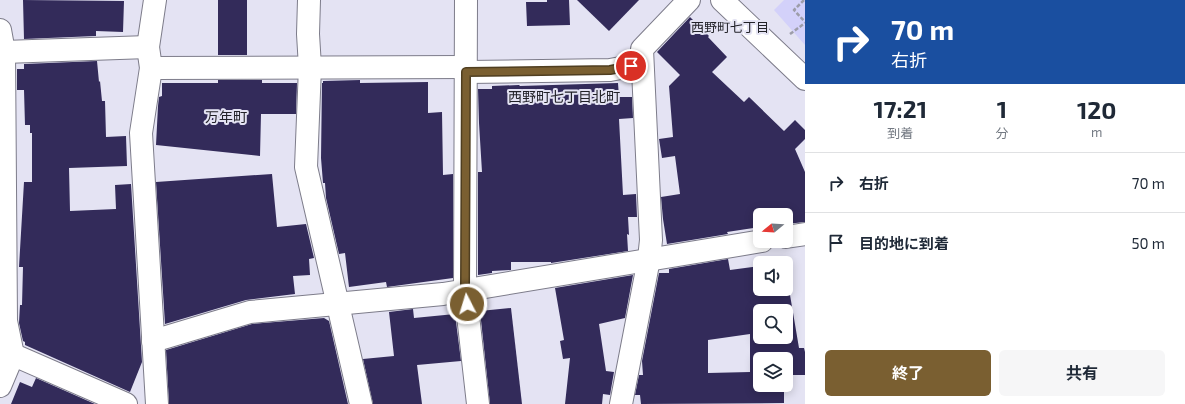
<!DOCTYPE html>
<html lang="ja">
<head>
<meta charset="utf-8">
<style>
	:root { --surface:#fff; --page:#f6f6f7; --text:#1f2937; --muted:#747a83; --line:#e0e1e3; --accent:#7a5f31 }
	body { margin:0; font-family:"Exo 2","Noto Sans JP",sans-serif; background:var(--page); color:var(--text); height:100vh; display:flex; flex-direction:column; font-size:15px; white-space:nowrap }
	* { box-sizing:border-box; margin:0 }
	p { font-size:13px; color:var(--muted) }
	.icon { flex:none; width:22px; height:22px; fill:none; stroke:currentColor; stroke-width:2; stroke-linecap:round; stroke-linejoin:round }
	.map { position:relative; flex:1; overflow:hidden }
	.side { display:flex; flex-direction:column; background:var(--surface); width:380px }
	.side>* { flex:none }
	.top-card { background:#1a4fa0; color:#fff; overflow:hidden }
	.needle { width:26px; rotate:252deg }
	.fabs { position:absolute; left:753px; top:208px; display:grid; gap:8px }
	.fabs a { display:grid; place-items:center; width:40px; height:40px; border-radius:6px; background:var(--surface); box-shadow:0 2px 10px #0003; font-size:20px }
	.pin { position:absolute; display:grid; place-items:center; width:34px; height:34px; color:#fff; margin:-17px; border:2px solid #fff; border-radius:50%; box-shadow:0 1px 4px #0007 }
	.me { position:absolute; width:44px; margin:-22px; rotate:355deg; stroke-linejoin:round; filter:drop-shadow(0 0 3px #0008) }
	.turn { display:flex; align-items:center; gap:14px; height:84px; padding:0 20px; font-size:18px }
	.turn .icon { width:52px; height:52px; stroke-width:2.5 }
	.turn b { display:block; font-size:28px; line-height:34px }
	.eta { display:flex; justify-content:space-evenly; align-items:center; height:68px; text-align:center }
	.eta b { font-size:24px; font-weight:700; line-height:28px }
	.cta { display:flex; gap:8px; margin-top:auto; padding:8px 20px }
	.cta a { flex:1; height:46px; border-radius:6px; background:var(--accent); color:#fff; font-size:16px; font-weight:700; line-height:46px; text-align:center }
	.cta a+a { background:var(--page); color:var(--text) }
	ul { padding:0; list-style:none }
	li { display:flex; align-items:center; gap:12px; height:60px; padding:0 20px; border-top:1px solid var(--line) }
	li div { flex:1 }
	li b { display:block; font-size:15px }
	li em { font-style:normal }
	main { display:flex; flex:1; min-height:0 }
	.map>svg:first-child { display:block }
	.green { fill:#d3d1fa }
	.building { fill:#332b5a; fill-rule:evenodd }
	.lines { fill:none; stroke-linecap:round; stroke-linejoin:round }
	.minor-casing { stroke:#7d7c8a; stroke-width:24 }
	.tertiary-casing { stroke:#7d7c8a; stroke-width:24 }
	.path { stroke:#9d9da9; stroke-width:2.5; stroke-dasharray:4 2; stroke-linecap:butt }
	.minor { stroke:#fff; stroke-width:22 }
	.tertiary { stroke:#fff; stroke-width:22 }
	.route-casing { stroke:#4f3e20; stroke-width:10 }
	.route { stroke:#7a5f31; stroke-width:7 }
	.labels { text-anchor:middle; stroke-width:4; stroke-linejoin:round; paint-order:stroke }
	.neighbourhood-label { font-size:13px; fill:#222228; stroke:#e4e3f3 }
	.quarter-label { font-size:14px; fill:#222228; stroke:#e4e3f3 }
</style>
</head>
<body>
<main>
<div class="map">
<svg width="805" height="404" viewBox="0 0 805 404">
	<rect width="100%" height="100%" fill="#e4e3f3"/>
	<path class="green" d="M 784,0 L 805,0 L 805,45 L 774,10 Z"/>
	<g class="building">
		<path d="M 23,0 L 124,1 L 123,32 L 96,31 L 96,36 L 24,39 Z"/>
		<rect x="218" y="0" width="29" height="55"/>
		<path d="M 547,0 L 569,0 L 570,25 L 527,26 L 526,2 L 547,2 Z"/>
		<path d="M 577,0 L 639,0 L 609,31 Z"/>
		<path d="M 690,17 L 709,36 L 708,37 L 727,57 L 712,72 L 744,102 L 749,97 L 784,131 L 795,120 L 805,130 L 805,139 L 795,149 L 805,172 L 805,222 L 786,224 L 786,215 L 760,215 L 760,227 L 727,232 L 728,234 L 667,244 L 663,219 L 661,197 L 680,194 L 675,156 L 662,158 L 659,139 L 673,137 L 669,86 L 680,75 L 657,52 Z"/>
		<path d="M 97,61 L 99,82 L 100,81 L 102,101 L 105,101 L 106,137 L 126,136 L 127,166 L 69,168 L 70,211 L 116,209 L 115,185 L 131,184 L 142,362 L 130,392 L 25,345 L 25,342 L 23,341 L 19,323 L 20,305 L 22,305 L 23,267 L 19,267 L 24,182 L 32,182 L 32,133 L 30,133 L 30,125 L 25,125 L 24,90 L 17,90 L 17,69 L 24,69 L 24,64 Z"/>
		<path d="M 218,80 L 262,80 L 262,83 L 297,83 L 296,114 L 261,114 L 260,156 L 156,145 L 158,106 L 159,97 L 162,96 L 162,83 L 218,83 Z"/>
		<path d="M 360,80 L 360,83 L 428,82 L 428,113 L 442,112 L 443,175 L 453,174 L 453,278 L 387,287 L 386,282 L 349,287 L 345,253 L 339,254 L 326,198 L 325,183 L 323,183 L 321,158 L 322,83 L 323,83 L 323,81 Z"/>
		<path d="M 618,83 L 619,97 L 632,97 L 633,118 L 619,119 L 623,195 L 636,194 L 637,217 L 628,217 L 629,235 L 627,234 L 628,251 L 551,263 L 551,262 L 511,262 L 511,270 L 492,271 L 492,273 L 478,275 L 478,172 L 482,172 L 479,123 L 478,89 L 492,89 L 492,86 L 519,85 L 520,86 Z"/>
		<path d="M 272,174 L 277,227 L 306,224 L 314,258 L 309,259 L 310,275 L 293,276 L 295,294 L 246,300 L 165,324 L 156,182 Z"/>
		<path d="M 728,259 L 730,270 L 760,266 L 760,289 L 789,289 L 799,348 L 804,348 L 805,352 L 805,375 L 786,375 L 786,359 L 760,359 L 760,385 L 784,385 L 784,403 L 641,404 L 640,395 L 635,395 L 639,375 L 643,375 L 642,361 L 659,273 L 669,273 L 669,269 ZM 760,311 L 786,311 L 786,337 L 760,337 ZM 750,334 L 750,372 L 708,373 L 708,340 Z"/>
		<path d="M 633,275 L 625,318 L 599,324 L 606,371 L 614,372 L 610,395 L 603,394 L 602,404 L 565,404 L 570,358 L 563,359 L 560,341 L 564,340 L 555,288 Z"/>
		<path d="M 511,308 L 522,404 L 490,404 L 480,311 Z"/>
		<path d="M 413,309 L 414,318 L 455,314 L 461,361 L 417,365 L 422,404 L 373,404 L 363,359 L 394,356 L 389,312 Z"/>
		<path d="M 324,318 L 329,321 L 348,404 L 169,404 L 166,350 L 252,324 Z"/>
		<path d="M 36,378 L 95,404 L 11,404 L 20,382 L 32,387 Z"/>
	</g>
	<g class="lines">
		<defs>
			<g id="minor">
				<path d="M 155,0 L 148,47 L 151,68 L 141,133 L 157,404"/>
				<path d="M 309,0 L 308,34 L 310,67 L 306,167 L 361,404"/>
				<path d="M 466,0 L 465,289 L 478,404"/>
				<path d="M 0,30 L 4,52 L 6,321 L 13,355 L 0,386"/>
				<path d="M 4,52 L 148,47"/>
				<path d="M 151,68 L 466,67"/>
				<path d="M 466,72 L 610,70 L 642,64"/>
				<path d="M 786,237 L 805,234"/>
				<path d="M 153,341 L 250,312 L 443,294 L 762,241"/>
				<path d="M 0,349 L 126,404"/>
				<path d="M 621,404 L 649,259 L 651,240 L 642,49 L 689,0"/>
			</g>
			<path id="tertiary" d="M 722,0 L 805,79"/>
		</defs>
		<use href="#minor" class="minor-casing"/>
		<use href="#tertiary" class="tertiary-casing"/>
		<g class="path">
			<path d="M 804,0 L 794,10 L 805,22"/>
			<path d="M 790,34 L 805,23"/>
		</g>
		<use href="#minor" class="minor"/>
		<use href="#tertiary" class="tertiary"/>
	</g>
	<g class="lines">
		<defs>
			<path id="route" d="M 467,304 L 465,289 L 466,72 L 610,70 L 631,66"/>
		</defs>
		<use href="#route" class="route-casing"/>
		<use href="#route" class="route"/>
	</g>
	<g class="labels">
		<g class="neighbourhood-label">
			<text x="730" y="32">西野町七丁目</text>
		</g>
		<g class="quarter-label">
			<text x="564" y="102">西野町七丁目北町</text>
			<text x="226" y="122">万年町</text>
		</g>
	</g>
</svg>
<div class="fabs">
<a><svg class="needle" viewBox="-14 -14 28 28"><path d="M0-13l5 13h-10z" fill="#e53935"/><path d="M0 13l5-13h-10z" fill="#747a83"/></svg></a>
<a><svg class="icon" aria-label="sound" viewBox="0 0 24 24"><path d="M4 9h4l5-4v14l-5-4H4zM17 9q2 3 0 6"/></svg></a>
<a><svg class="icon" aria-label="search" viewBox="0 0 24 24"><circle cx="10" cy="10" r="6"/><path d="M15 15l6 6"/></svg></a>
<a><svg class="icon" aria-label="layers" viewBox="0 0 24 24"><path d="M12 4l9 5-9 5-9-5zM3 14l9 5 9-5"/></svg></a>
</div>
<div class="pin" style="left:631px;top:66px;background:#d93025"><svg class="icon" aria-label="arrive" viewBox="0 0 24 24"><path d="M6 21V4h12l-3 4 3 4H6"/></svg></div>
<svg class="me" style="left:467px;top:304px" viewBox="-20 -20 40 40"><circle r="17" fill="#7a5f31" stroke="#fff" stroke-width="3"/><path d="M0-11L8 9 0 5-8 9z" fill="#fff"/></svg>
</div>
<section class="side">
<div class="top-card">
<div class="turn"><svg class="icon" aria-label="right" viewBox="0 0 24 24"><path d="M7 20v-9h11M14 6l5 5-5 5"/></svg><div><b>70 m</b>右折</div></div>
</div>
<div class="eta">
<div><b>17:21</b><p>到着</p></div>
<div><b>1</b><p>分</p></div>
<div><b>120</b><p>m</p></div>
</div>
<ul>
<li><svg class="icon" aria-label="right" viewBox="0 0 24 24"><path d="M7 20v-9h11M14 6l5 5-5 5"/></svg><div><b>右折</b></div><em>70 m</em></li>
<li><svg class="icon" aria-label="arrive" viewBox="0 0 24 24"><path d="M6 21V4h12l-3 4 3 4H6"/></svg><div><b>目的地に到着</b></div><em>50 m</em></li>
</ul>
<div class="cta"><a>終了</a><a>共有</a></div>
</section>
</main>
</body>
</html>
